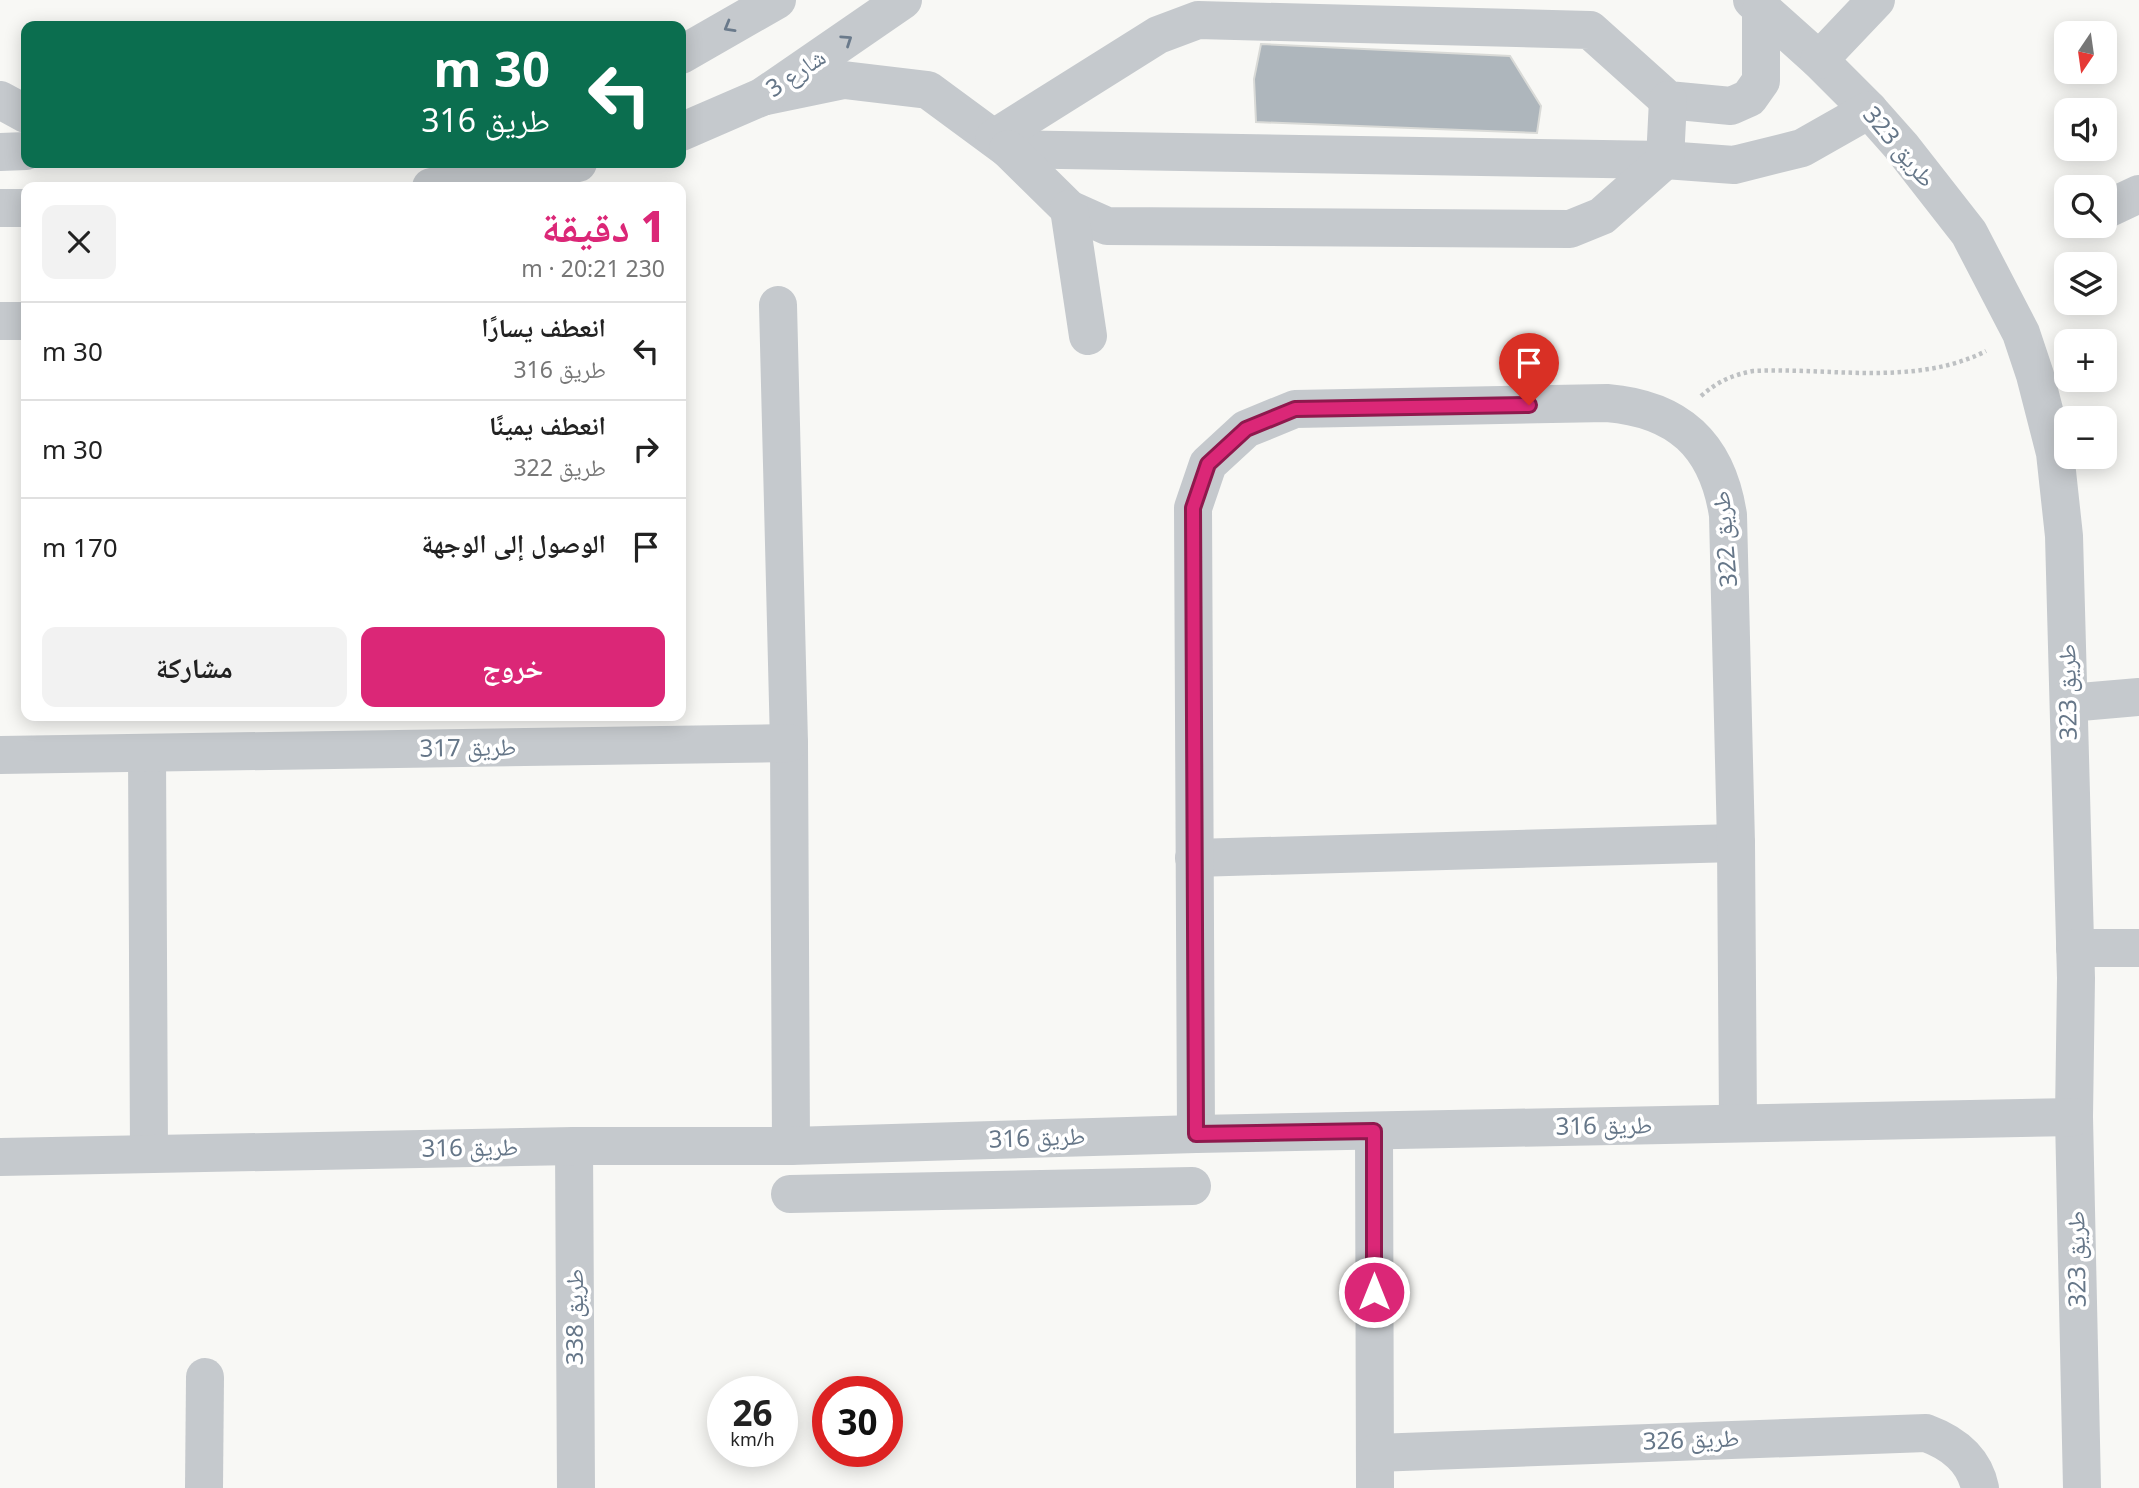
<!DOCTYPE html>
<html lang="ar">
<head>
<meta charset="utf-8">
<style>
	:root { --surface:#fff; --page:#f2f2f2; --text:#222; --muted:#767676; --line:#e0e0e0; --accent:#db2777 }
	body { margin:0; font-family:"Noto Sans","Noto Naskh Arabic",sans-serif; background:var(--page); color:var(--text); direction:rtl; height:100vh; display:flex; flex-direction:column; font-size:26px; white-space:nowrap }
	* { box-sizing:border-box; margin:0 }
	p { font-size:23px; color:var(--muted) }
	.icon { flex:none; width:38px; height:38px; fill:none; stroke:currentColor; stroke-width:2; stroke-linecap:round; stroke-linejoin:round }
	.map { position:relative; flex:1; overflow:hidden; direction:ltr }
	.sheet { position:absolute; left:21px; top:182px; width:665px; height:539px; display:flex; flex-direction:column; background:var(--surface); border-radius:14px; box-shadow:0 4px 18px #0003; direction:rtl }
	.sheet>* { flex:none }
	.guide { position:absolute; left:21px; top:21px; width:665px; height:147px; border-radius:14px; box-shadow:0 4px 18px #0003; direction:rtl; background:#0b6e4f; color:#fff; overflow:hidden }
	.needle { width:46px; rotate:193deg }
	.buttons { position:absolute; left:2054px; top:21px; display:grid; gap:14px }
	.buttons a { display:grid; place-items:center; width:63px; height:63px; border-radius:14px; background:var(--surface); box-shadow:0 4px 18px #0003; font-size:35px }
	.speed { position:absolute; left:707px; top:1376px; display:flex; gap:14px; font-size:35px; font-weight:700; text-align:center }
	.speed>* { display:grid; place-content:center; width:91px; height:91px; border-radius:50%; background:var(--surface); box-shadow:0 4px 18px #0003; line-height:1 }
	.speed small { font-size:18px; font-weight:400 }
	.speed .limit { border:10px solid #d22; background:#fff; color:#111 }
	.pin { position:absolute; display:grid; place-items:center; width:60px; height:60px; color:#fff; margin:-72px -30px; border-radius:50% 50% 50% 0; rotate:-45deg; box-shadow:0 0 7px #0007 }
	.pin .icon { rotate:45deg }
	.me { position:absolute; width:77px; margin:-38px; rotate:0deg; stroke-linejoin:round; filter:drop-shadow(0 0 5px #0008) }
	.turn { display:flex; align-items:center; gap:24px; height:147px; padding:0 21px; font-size:32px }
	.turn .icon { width:91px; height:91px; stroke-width:2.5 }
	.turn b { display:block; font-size:49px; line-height:60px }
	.round { display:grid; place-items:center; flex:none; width:74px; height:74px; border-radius:14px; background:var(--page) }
	.overview { display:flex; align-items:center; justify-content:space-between; height:119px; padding:0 21px }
	h1 { font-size:42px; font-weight:800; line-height:52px; color:var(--accent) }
	.action { display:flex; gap:14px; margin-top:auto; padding:14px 21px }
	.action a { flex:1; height:80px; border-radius:14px; background:var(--accent); color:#fff; font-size:28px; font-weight:800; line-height:80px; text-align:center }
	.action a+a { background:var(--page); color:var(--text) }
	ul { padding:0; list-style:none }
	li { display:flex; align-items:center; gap:21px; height:98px; padding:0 21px; border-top:2px solid var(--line) }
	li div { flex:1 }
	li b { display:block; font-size:26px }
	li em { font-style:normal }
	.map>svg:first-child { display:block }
	.building { fill:#aeb6bc; stroke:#d9dad7; stroke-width:2 }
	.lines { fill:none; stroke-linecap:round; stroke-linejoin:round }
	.path { stroke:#bec1c3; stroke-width:4.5; stroke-dasharray:3.5 3.5; stroke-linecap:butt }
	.minor { stroke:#c5c9cd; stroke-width:38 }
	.oneway { stroke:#6a7a8b }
	.route-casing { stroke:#8e194d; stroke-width:18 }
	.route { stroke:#db2777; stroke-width:12 }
	.labels { text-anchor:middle; stroke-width:7; stroke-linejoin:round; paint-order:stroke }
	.street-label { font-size:24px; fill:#657688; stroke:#fff }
</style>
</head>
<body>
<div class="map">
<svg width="2139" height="1488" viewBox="0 0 2139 1488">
	<rect width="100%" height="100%" fill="#f8f8f5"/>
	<path class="building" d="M 1261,44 L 1510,56 L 1541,106 L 1537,133 L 1256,122 L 1254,79 Z"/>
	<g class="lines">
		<path class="path" d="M 1701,396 C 1717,382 1732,375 1753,371 C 1830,367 1915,387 1986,351"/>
		<g class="minor">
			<path d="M 1752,0 L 1819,60 L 1869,110 L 1901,146 L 1969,233 L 2021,333 L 2035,375 L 2055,453 L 2064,536 L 2076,978 L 2074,1117 L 2082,1488"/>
			<path d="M 681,55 L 777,0"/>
			<path d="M 1819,60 L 1876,0"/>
			<path d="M 762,97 L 844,80 L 928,90 L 1008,149 L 1665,160 L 1734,165 L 1802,148 L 1869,110"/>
			<path d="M 0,100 L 26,114"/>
			<path d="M 681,132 L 762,97 L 903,0"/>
			<path d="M 994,138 L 1158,35 L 1198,20 L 1590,30 L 1668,100 L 1731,106 L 1749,98 L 1761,81 L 1761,10"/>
			<path d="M 1008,149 L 1069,209 L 1107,226 L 1570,229 L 1602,216 L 1665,160 L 1668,100"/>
			<path d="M 0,152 L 26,151"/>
			<path d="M 431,187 L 559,168 L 578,163"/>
			<path d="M 0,208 L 26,208"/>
			<path d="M 1069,209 L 1088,336"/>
			<path d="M 2105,210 L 2139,194"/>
			<path d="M 778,305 L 789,743 L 791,1146"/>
			<path d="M 0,321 L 26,321"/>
			<path d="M 2069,703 L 2139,697"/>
			<path d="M 147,753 L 149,1154"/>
			<path d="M 0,755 L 789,743"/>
			<path d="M 1194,858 L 1736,843"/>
			<path d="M 2075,948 L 2139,948"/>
			<path d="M 1374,1131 L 1375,1488"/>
			<path d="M 1196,1134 L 1193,508 L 1208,464 L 1246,429 L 1295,409 L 1607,403 C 1678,409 1717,444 1728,515 L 1736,843 L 1738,1123"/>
			<path d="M 574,1146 L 576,1488"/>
			<path d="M 0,1157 L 574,1146 L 791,1146 L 1196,1134 L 2074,1117"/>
			<path d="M 790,1194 L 1192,1186"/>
			<path d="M 1375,1453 L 1926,1433 C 1953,1443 1974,1459 1980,1488"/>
			<path d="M 204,1488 L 205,1377"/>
		</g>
	</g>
	<defs><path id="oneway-chevron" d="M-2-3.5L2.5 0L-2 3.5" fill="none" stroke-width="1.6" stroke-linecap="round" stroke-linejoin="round" transform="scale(1.75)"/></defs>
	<g class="oneway">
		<use href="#oneway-chevron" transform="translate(729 27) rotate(150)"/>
		<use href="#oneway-chevron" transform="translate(847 40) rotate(-34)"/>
	</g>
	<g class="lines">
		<defs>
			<path id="route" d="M 1374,1292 L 1374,1131 L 1196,1134 L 1193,508 L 1208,464 L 1246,429 L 1295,409 L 1529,405"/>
		</defs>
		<use href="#route" class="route-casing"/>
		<use href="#route" class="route"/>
	</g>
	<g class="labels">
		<g class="street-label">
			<text transform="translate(796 73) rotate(-34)" y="8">شارع 3</text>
			<text transform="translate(1899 147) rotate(50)" y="8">طريق 323</text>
			<text transform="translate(1725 539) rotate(-95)" y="8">طريق 322</text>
			<text transform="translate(2068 692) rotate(-91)" y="8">طريق 323</text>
			<text transform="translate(468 748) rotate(-1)" y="8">طريق 317</text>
			<text transform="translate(1604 1126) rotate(-1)" y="8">طريق 316</text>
			<text transform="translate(1037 1138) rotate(-2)" y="8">طريق 316</text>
			<text transform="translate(470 1148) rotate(-1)" y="8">طريق 316</text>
			<text transform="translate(2077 1259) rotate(-91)" y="8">طريق 323</text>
			<text transform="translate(575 1317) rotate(-90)" y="8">طريق 338</text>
			<text transform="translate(1691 1440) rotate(-2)" y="8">طريق 326</text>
		</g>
	</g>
</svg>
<div class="buttons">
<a><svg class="needle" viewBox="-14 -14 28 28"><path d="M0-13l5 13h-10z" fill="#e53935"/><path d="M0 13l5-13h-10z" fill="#767676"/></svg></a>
<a><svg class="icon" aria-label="sound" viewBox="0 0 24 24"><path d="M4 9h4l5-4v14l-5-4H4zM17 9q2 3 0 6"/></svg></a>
<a><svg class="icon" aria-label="search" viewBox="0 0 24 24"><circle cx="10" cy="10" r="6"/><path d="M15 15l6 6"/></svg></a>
<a><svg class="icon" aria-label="layers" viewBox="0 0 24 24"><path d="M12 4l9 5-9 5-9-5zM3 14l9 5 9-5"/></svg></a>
<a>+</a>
<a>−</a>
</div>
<div class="speed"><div>26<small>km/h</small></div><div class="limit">30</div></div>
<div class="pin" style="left:1529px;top:405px;background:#d93025"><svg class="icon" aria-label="arrive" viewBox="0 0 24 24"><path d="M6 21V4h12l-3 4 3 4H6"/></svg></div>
<svg class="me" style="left:1374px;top:1292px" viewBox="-20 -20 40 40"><circle r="17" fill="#db2777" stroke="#fff" stroke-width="3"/><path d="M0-11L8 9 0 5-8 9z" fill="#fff"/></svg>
<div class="guide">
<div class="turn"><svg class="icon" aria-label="left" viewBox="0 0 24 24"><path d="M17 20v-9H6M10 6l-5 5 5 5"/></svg><div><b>30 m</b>طريق 316</div></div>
</div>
<section class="sheet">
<div class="overview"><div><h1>1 دقيقة</h1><p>230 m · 20:21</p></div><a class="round"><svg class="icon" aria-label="close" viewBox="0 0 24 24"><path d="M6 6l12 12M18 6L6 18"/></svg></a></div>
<ul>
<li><svg class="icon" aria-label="left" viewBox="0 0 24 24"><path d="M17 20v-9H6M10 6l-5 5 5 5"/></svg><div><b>انعطف يسارًا</b><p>طريق 316</p></div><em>30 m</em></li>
<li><svg class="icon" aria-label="right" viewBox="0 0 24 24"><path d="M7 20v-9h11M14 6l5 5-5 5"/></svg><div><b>انعطف يمينًا</b><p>طريق 322</p></div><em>30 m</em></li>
<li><svg class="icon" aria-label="arrive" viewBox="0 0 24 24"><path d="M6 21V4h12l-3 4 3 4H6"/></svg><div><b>الوصول إلى الوجهة</b></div><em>170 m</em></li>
</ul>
<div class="action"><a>خروج</a><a>مشاركة</a></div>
</section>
</div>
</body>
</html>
